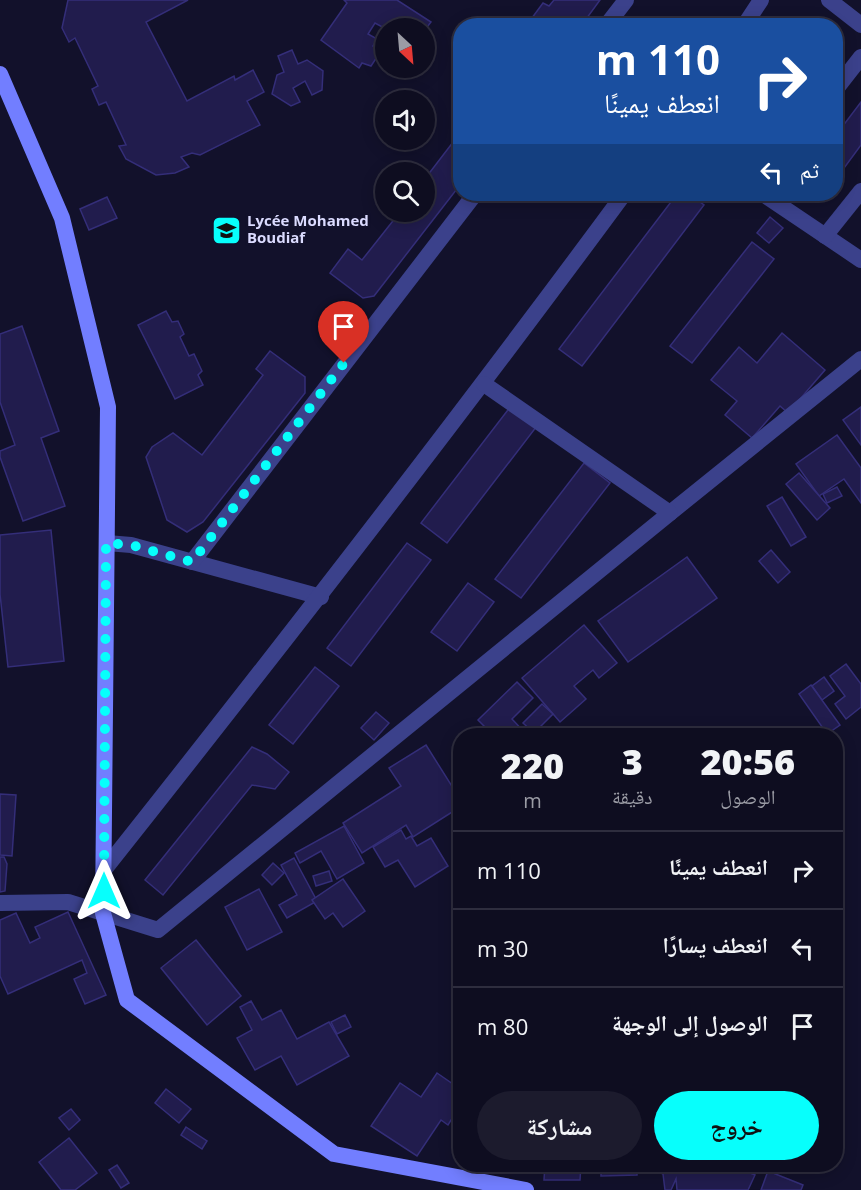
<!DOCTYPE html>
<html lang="ar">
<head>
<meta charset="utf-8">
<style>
	:root { --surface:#0e0d20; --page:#1c1b2d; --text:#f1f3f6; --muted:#9b9ca5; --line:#2e2d3e; --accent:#07fffc }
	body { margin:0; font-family:"Open Sans","Noto Naskh Arabic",sans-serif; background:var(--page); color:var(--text); direction:rtl; height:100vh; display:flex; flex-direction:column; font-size:22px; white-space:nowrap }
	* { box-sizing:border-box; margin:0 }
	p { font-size:20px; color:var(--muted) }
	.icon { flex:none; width:33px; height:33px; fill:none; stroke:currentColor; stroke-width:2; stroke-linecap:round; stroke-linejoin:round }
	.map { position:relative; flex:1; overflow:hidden; direction:ltr }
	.sheet { position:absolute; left:453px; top:728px; width:390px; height:444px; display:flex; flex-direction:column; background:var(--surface); border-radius:24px; box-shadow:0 3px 15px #0003,0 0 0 2px var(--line); direction:rtl }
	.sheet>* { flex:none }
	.guide { position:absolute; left:453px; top:18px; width:390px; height:183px; border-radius:24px; box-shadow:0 3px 15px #0003,0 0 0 2px var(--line); direction:rtl; background:#1a4fa0; color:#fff; overflow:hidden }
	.needle { width:39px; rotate:154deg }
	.controls { position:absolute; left:375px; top:18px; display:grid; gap:12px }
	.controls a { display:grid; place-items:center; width:60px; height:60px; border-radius:50%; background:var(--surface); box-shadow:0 3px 15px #0003,0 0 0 2px var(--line); font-size:30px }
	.pin { position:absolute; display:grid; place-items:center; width:51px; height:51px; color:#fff; margin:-62px -26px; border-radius:50% 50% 50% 0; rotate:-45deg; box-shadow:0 0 6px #0007 }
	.pin .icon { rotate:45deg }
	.me { position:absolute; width:66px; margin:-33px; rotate:0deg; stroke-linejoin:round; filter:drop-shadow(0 0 4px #0008) }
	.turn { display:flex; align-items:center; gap:21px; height:126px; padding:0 24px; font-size:27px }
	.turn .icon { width:78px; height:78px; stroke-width:2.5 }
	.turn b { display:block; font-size:42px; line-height:51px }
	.then { display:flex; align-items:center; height:57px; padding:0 24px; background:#0003; gap:12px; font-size:22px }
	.eta { display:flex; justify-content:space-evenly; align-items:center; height:102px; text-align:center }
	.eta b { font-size:36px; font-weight:800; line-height:42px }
	.action { display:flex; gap:12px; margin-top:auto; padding:12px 24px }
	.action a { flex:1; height:69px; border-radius:36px; background:var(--accent); color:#111; font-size:24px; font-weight:800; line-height:69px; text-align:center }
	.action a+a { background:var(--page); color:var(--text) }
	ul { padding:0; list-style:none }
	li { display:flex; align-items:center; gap:18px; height:78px; padding:0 24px; border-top:2px solid var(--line) }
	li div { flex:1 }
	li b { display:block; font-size:22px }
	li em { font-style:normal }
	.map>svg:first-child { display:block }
	.building { fill:#211c4d; stroke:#342e79; stroke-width:1.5 }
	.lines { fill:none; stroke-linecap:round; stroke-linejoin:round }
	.minor { stroke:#3b418b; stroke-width:16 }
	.secondary { stroke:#727eff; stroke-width:16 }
	.route { stroke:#07fffc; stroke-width:10; stroke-dasharray:0 18 }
	.labels { text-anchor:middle; stroke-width:6; stroke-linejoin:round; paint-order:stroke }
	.poi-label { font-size:15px; font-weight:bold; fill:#dbdbff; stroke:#12112b; text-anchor:start }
</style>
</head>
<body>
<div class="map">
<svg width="861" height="1190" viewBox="0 0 861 1190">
	<rect width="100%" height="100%" fill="#12112b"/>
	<g class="building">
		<path d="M 68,0 L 188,0 L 146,22 L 187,101 L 234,76 L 235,80 L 253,70 L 264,92 L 247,101 L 260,125 L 200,155 L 192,153 L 181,157 L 189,167 L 175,173 L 156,175 L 126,159 L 119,146 L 126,145 L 106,102 L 99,105 L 92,89 L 98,86 L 75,38 L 69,42 L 62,28 Z"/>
		<path d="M 344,0 L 397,0 L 431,22 L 424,31 L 424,28 L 386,29 L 375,23 L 368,34 L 377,39 L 373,46 L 381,51 L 371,66 L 362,63 L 359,68 L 321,40 L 347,3 Z"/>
		<path d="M 554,0 L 600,0 L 581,26 L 526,26 L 543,3 L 549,6 Z"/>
		<path d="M 292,50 L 298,64 L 307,60 L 323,71 L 322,90 L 312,95 L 305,81 L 293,88 L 300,102 L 291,106 L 272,94 L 277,75 L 284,72 L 278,56 Z"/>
		<path d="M 861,102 L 861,145 L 836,179 L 836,135 Z"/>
		<path d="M 460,133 L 460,185 L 374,296 L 363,298 L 330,273 L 348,249 L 362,260 L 400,212 L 424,212 L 424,180 Z"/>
		<path d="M 677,194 L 689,194 L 704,205 L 582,366 L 559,349 Z"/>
		<path d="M 808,194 L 825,194 L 818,202 Z"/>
		<path d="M 107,197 L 117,218 L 89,230 L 80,209 Z"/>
		<path d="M 770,217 L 783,228 L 769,243 L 757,233 Z"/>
		<path d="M 752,242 L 774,259 L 692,363 L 670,346 Z"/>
		<path d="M 166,311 L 172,322 L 178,321 L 184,334 L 180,337 L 189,356 L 194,354 L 202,371 L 198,375 L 203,385 L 175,399 L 138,325 Z"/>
		<path d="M 22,326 L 59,431 L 41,438 L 65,506 L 23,521 L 0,457 L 0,451 L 15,445 L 0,402 L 0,334 Z"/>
		<path d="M 782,333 L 825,370 L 788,413 L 780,406 L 752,438 L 725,415 L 737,401 L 711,380 L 739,347 L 757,363 Z"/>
		<path d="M 270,351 L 305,377 L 305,393 L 203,522 L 187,532 L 167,520 L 146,457 L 152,447 L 173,433 L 202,455 L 263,375 L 256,369 Z"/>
		<path d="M 511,406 L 537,426 L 447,543 L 421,523 Z"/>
		<path d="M 861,407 L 861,445 L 843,420 Z"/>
		<path d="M 837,435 L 861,468 L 861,503 L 844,479 L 819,496 L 796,464 Z"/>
		<path d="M 584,463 L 610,483 L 521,598 L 495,579 Z"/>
		<path d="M 799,473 L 830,508 L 817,520 L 786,484 Z"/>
		<path d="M 837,487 L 842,496 L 827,503 L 823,494 Z"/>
		<path d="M 782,497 L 806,537 L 791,546 L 767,506 Z"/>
		<path d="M 51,530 L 64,661 L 8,667 L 0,594 L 0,535 Z"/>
		<path d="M 407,543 L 431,560 L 351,666 L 327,648 Z"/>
		<path d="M 771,550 L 790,572 L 778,583 L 759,561 Z"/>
		<path d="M 687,557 L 717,598 L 628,662 L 598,621 Z"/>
		<path d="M 468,583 L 494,602 L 457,651 L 431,632 Z"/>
		<path d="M 584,625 L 617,663 L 599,678 L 593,670 L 574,686 L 586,699 L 560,722 L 522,678 Z"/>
		<path d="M 846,664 L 861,684 L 861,707 L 846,719 L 835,704 L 845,696 L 830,676 Z"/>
		<path d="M 315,667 L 339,686 L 293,744 L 269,725 Z"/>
		<path d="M 824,677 L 834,691 L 822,700 L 812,686 Z"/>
		<path d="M 517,682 L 533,698 L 512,719 L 527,735 L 493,735 L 478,720 Z"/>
		<path d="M 811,685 L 840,725 L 827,734 L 799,694 Z"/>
		<path d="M 542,704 L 553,714 L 534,733 L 523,723 Z"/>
		<path d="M 376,712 L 389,723 L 374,740 L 361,728 Z"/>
		<path d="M 426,745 L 460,799 L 460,807 L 413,837 L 406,825 L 362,853 L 343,823 L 401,786 L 389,768 Z"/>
		<path d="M 252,747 L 267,754 L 289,772 L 275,789 L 252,785 L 163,895 L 145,880 Z"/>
		<path d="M 0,794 L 16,795 L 12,856 L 0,855 Z"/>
		<path d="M 344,826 L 364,863 L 337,879 L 321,851 L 300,863 L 295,853 Z"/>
		<path d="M 401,830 L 406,839 L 411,836 L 417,846 L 431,838 L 448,866 L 415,887 L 398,860 L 385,867 L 373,847 Z"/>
		<path d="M 0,857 L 4,857 L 7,864 L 5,891 L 0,892 Z"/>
		<path d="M 294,858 L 317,901 L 287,918 L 279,905 L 297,895 L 281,865 Z"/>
		<path d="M 273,863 L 284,873 L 272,885 L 262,875 Z"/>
		<path d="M 329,871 L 332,881 L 316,886 L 313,876 Z"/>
		<path d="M 343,879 L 365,911 L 343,927 L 333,913 L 325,919 L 312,900 Z"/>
		<path d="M 259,889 L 282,932 L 247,950 L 225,907 Z"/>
		<path d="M 68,912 L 106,995 L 85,1004 L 74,979 L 87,973 L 82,960 L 8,994 L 0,976 L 0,920 L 16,913 L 30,943 L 40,938 L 35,927 Z"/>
		<path d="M 196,940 L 241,996 L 207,1025 L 161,968 Z"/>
		<path d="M 251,1001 L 262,1020 L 281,1010 L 297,1039 L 329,1022 L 349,1056 L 297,1085 L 281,1056 L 255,1070 L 237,1038 L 252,1030 L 240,1007 Z"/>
		<path d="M 345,1015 L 351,1027 L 337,1034 L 331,1022 Z"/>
		<path d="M 437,1073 L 460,1089 L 460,1106 L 448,1125 L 441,1120 L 417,1156 L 371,1126 L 400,1083 L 421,1097 Z"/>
		<path d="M 166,1089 L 191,1109 L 179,1123 L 155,1103 Z"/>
		<path d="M 71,1109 L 80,1120 L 69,1130 L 59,1118 Z"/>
		<path d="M 186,1127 L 207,1141 L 202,1149 L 181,1135 Z"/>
		<path d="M 69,1138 L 97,1173 L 75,1190 L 61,1190 L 39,1162 Z"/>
		<path d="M 545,1164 L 581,1164 L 580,1180 L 544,1180 Z"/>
		<path d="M 601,1164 L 637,1164 L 637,1175 L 601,1176 Z"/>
		<path d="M 653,1164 L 677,1164 L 682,1167 L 682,1164 L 729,1164 L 755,1175 L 748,1190 L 677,1190 L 676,1179 L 671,1190 L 665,1190 L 663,1174 L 651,1168 Z"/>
		<path d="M 117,1165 L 129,1183 L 121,1188 L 109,1170 Z"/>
		<path d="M 768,1171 L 803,1185 L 801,1190 L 761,1190 Z"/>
	</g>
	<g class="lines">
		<g class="minor">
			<path d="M 829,0 L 861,25"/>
			<path d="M 606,26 L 626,0"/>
			<path d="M 744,26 L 761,0"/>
			<path d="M 836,89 L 861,57"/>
			<path d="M 763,194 L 861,260"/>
			<path d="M 825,236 L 861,191"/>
			<path d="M 670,513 L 861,359"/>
			<path d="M 107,543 L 131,545 L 321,597"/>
			<path d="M 192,562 L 475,194"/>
			<path d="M 104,870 C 281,647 455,423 624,194"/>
			<path d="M 0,903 L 68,902 L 158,930 L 670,513 L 484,384"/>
		</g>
		<path class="secondary" d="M 0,74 L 62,218 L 108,407 L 103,913 L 127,1000 L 334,1154 L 526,1190"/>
	</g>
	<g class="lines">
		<path class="route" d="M 104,891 L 106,543 L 131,545 L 192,562 L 344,363"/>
	</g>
	<defs>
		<symbol id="school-square" viewBox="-11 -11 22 22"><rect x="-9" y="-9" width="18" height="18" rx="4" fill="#07fffc" stroke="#12112b"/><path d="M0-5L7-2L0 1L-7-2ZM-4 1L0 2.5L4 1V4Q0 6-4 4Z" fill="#111"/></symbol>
	</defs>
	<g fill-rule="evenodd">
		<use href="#school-square" x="210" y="214" width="33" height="33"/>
	</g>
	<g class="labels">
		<g class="poi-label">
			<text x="247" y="226">Lycée Mohamed<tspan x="247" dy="17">Boudiaf</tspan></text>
		</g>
	</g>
</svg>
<div class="controls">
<a><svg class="needle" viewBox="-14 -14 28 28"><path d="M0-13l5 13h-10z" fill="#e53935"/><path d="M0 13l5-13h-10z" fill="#9b9ca5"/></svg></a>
<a><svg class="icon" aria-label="sound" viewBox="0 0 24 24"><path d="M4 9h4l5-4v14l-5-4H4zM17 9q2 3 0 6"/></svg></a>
<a><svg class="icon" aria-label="search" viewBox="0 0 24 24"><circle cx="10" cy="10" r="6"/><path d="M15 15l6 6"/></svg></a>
</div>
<div class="pin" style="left:344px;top:363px;background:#d93025"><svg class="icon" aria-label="arrive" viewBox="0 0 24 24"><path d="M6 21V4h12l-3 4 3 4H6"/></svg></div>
<svg class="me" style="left:104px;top:891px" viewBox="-20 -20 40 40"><path d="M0-17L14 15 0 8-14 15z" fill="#07fffc" stroke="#fff" stroke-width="4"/></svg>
<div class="guide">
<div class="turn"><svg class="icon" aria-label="right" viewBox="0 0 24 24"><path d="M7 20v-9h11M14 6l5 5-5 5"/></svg><div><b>110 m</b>انعطف يمينًا</div></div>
<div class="then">ثم<svg class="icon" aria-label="left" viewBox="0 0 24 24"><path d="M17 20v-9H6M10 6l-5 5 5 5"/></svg></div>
</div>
<section class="sheet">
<div class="eta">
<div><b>20:56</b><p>الوصول</p></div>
<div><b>3</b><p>دقيقة</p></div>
<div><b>220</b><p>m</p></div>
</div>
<ul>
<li><svg class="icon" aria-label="right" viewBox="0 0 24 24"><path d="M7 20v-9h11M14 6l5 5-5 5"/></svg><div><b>انعطف يمينًا</b></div><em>110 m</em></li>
<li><svg class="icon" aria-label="left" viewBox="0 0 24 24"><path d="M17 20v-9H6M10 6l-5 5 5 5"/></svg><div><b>انعطف يسارًا</b></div><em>30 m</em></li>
<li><svg class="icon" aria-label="arrive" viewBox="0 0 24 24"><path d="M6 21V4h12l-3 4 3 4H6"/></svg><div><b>الوصول إلى الوجهة</b></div><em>80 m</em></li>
</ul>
<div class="action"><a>خروج</a><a>مشاركة</a></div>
</section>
</div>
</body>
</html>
